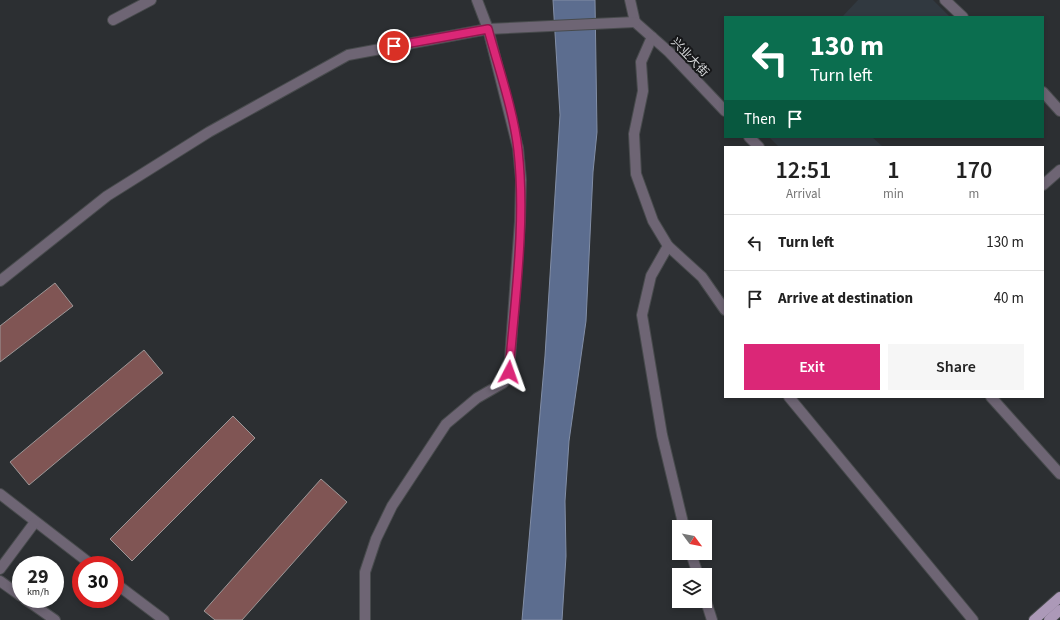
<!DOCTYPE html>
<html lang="en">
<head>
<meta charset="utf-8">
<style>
	:root { --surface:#fff; --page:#f6f6f6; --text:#222; --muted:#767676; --line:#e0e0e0; --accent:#db2777 }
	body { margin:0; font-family:"Source Sans 3","Noto Sans SC",sans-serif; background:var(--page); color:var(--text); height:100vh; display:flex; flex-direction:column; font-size:15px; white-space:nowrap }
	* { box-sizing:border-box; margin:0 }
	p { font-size:13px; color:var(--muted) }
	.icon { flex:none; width:22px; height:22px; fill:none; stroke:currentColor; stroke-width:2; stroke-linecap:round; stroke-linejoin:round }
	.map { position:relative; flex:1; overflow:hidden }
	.side { position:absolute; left:724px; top:146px; width:320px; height:252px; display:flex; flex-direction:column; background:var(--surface); border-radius:0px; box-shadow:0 2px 6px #0003 }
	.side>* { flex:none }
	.top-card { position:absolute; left:724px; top:16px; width:320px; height:122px; border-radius:0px; box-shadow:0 2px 6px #0003; background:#0b6e4f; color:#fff; overflow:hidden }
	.needle { width:26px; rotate:122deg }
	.buttons { position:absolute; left:672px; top:520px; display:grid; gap:8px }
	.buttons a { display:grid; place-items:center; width:40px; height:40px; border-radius:0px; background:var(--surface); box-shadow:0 2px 6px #0003; font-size:20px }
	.speed { position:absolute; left:12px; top:556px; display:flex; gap:8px; font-size:20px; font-weight:700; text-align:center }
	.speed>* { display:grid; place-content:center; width:52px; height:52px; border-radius:50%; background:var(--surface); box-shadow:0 2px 6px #0003; line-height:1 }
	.speed small { font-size:10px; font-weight:400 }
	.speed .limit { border:6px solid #d22; background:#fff; color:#111 }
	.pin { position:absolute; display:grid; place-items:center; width:34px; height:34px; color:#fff; margin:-17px; border:2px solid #fff; border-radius:50%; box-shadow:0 1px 4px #0007 }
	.me { position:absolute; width:44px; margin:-22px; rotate:4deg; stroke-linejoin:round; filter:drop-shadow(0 0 3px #0008) }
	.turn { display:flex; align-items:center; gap:14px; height:84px; padding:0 20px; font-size:18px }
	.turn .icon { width:52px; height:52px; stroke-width:2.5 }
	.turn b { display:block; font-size:28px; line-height:34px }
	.then { display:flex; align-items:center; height:38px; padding:0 20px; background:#0003; gap:8px; font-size:15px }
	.eta { display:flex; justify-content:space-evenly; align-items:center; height:68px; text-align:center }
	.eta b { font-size:24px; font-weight:600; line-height:28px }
	.button { display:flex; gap:8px; margin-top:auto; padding:8px 20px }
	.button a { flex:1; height:46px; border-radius:0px; background:var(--accent); color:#fff; font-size:16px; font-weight:600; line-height:46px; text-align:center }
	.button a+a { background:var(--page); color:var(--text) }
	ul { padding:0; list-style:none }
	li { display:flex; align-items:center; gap:12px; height:56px; padding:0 20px; border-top:1px solid var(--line) }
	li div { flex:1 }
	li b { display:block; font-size:15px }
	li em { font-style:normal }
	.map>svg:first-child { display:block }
	.built { fill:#313940 }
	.water { fill:#5c6d8f; stroke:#828ea6 }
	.building { fill:#805554; stroke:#9d9797 }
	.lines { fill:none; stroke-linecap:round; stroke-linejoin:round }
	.minor-casing { stroke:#484b4d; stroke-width:12 }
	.major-casing { stroke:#484b4d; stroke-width:12 }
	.minor { stroke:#6e6574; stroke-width:10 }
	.major { stroke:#ac99b8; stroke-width:10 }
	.route-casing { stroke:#8e194d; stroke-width:10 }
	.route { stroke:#db2777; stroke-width:7 }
	.labels { text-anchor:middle; stroke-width:4; stroke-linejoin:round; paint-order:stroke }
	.street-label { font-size:12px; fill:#d9dbdd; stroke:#161719 }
</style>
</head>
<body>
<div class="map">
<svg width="1060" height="620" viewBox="0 0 1060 620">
	<rect width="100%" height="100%" fill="#2c2f32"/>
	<g class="built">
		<path d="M 858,0 L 933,0 L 950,17 L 842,17 Z"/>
		<path d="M 769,137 L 872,137 L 882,146 L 779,147 Z"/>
	</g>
	<path class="water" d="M 553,0 L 595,0 L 597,132 L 593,172 L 586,321 L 569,441 L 565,501 L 566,556 L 562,620 L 522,620 L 545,356 L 560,115 Z"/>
	<g class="building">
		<path d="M 55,283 L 73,306 L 0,362 L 0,326 Z"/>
		<path d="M 144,350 L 163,373 L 29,485 L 10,462 Z"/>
		<path d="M 233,416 L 255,438 L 132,561 L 110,539 Z"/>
		<path d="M 321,479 L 347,502 L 242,620 L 215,620 L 204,611 Z"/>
	</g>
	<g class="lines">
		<defs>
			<g id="minor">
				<path d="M 630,0 L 635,22"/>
				<path d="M 945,0 L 963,17"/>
				<path d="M 113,20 L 151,0"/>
				<path d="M 635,22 L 669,52 L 725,111"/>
				<path d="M 652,37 L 641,62 L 643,91 L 634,134 L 636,174 L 653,221 L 668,246 L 651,276 L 642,315 L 662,435 L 684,527"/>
				<path d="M 1043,92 L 1060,111"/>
				<path d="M 749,137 L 759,147"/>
				<path d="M 1043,185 L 1060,170"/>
				<path d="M 668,246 L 702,277 L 725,310"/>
				<path d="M 0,281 L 107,196 L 209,132 L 348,55 L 488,29 L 635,22"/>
				<path d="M 789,397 L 973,620"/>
				<path d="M 991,397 L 1060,474"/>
				<path d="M 0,494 L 92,565"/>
				<path d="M 691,553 L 698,575"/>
				<path d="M 0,569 L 35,522"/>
				<path d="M 0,581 L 21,596"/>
				<path d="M 115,583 L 164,620"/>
				<path d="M 705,598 L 712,620"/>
				<path d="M 25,599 L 55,620"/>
				<path d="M 365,620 L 365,572 L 376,539 L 392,506 L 446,424 L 477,398 L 503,383 L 508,378 L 509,372 L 520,221 L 521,180 L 518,148 L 488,29 L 477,0"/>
			</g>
			<g id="major">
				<path d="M 1034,620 L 1060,597"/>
				<path d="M 1049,620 L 1060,610"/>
			</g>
		</defs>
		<use href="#minor" class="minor-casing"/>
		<use href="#major" class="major-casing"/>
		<use href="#minor" class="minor"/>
		<use href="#major" class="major"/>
	</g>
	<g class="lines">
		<defs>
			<path id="route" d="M 394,46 L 488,29 C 498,66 514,112 518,150 C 526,222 515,299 509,372"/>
		</defs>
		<use href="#route" class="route-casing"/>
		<use href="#route" class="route"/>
	</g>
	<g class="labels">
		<g class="street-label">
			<text transform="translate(690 57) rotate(46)" y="4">兴业大街</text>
		</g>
	</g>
</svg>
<div class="buttons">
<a><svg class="needle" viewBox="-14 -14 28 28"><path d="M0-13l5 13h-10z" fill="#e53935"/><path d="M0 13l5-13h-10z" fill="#767676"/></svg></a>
<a><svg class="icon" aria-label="layers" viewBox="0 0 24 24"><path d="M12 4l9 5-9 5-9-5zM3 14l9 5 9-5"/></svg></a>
</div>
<div class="speed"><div>29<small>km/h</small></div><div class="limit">30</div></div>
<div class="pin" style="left:394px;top:46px;background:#d93025"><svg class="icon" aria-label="arrive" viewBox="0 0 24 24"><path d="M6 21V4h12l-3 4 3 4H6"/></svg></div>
<svg class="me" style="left:509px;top:372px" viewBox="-20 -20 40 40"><path d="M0-17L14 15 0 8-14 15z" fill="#db2777" stroke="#fff" stroke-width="4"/></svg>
<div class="top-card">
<div class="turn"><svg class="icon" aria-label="left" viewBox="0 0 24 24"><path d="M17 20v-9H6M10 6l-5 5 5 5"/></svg><div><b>130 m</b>Turn left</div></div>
<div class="then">Then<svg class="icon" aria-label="arrive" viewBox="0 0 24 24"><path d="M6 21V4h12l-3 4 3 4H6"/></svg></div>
</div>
<section class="side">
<div class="eta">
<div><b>12:51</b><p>Arrival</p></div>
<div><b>1</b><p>min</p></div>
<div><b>170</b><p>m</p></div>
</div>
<ul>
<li><svg class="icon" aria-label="left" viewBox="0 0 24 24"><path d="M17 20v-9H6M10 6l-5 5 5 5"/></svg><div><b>Turn left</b></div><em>130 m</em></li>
<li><svg class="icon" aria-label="arrive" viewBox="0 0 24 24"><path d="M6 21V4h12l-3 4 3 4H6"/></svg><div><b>Arrive at destination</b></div><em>40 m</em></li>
</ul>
<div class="button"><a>Exit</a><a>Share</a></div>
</section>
</div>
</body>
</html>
